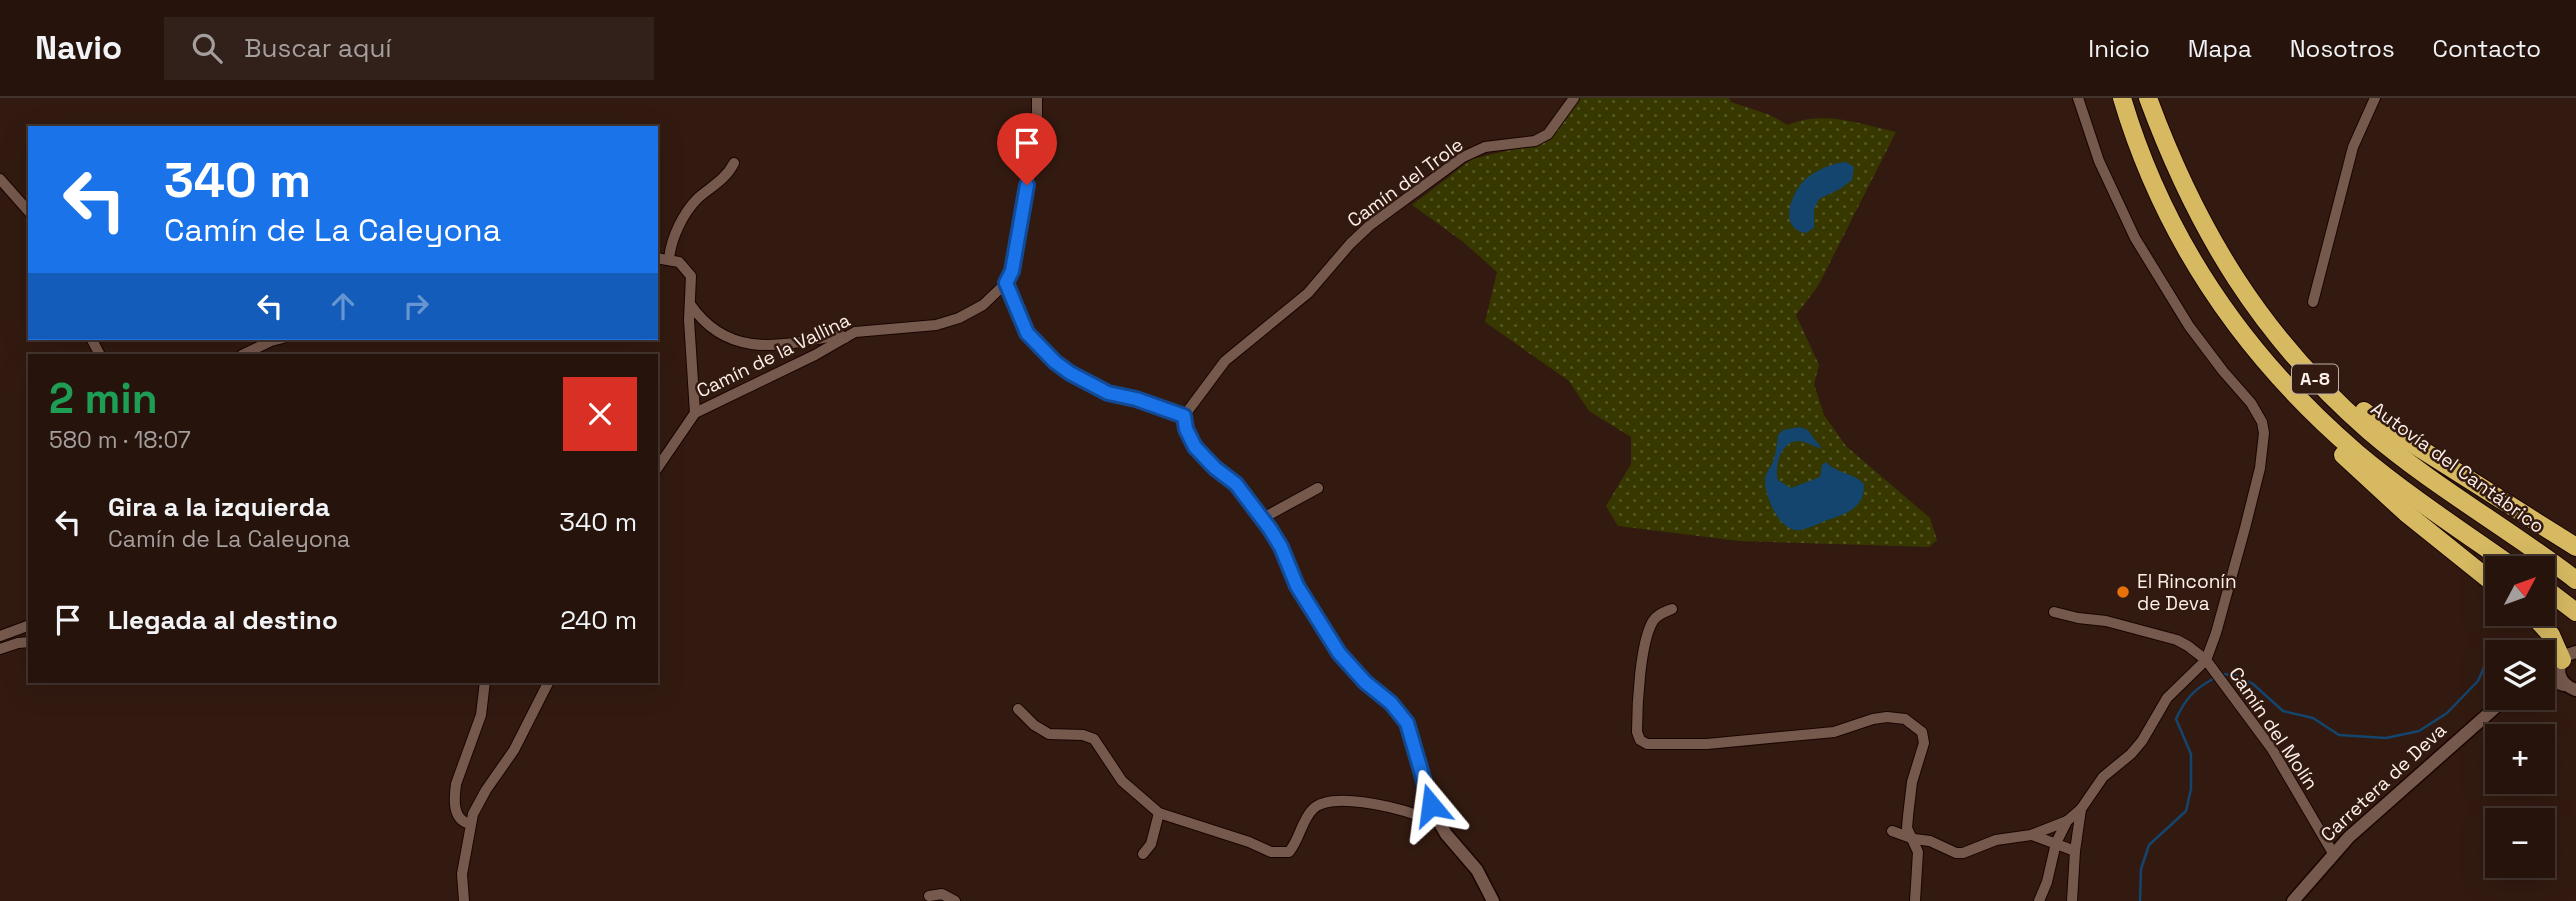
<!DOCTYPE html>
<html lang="es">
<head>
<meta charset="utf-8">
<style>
	:root { --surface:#26140c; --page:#32211a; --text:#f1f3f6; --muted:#a49e9d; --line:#42332d }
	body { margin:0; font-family:"Space Grotesk",sans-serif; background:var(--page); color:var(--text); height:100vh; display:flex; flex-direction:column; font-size:26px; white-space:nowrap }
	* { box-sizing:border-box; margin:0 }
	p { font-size:23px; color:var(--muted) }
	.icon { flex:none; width:38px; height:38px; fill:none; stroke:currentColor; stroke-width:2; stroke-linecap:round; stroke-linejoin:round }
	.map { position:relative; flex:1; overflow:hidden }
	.panel { position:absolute; left:28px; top:256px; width:630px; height:329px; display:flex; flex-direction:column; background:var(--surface); border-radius:0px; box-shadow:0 7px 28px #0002,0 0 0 2px var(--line) }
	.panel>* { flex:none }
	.banner { position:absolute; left:28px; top:28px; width:630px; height:214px; border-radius:0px; box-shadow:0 7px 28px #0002,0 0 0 2px var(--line); background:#1a73e8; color:#fff; overflow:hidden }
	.needle { width:46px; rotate:49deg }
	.fabs { position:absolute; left:2485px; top:458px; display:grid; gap:14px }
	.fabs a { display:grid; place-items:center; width:70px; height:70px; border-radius:0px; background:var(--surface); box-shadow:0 7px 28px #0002,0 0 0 2px var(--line); font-size:35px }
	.pin { position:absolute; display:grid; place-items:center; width:60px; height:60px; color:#fff; margin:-72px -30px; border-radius:50% 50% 50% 0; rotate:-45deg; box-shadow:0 0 7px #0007 }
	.pin .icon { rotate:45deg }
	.me { position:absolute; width:77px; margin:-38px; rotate:344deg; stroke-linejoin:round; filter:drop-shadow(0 0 5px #0008) }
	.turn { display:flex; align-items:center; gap:24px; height:147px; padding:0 21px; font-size:32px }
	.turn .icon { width:91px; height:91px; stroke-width:2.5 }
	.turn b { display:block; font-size:49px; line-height:60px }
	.lanes { display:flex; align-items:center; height:66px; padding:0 21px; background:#0003; justify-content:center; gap:35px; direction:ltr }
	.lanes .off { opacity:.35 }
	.round { display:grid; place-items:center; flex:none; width:74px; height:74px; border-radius:0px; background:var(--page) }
	.overview { display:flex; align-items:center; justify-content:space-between; height:119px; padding:0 21px }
	h1 { font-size:42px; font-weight:600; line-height:52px; color:#1e9e55 }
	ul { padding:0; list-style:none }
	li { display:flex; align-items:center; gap:21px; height:98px; padding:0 21px }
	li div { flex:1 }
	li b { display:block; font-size:26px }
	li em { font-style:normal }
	header { display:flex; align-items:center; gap:42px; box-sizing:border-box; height:98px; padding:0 35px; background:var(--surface); border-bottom:2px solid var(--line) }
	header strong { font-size:33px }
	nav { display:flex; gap:38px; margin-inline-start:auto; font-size:24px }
	.search { width:490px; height:63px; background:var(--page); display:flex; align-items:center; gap:18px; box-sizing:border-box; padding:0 24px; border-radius:0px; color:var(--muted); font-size:26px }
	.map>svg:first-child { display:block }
	.grass { fill:url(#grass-dots) }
	.water { fill:#13456e }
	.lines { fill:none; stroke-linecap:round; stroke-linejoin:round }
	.stream { stroke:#13456e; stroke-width:2.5 }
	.minor-casing { stroke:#190500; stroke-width:12 }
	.tertiary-casing { stroke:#190500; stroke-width:15 }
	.motorway-casing { stroke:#190500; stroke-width:20 }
	.minor { stroke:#76594d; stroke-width:10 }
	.tertiary { stroke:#76594d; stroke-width:12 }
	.motorway { stroke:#d6b961; stroke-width:18 }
	.route-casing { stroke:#114b97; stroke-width:18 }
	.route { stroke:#1a73e8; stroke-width:12 }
	.food-dot { fill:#e8710a; stroke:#321a10; stroke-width:2.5 }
	.labels { text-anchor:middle; stroke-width:5; stroke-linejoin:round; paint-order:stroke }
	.shield { fill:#321a10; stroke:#c0afa8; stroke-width:2 }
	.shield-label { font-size:18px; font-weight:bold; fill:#fdefe9 }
	.street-label { font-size:19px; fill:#fdefe9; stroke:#321a10 }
	.poi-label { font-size:19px; fill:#fdefe9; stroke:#321a10; text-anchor:start }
</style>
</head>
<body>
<header>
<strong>Navio</strong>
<div class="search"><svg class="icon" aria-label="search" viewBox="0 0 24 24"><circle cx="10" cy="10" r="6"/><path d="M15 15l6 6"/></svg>Buscar aquí</div>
<nav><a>Inicio</a><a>Mapa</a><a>Nosotros</a><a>Contacto</a></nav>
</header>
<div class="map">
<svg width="2576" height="803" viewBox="0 0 2576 803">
	<defs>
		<pattern id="grass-dots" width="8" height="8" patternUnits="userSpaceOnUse" patternTransform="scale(1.75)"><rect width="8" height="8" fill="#363800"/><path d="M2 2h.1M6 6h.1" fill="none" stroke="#545525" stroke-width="1.8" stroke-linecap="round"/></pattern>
	</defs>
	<rect width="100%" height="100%" fill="#321a10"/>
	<path class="grass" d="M 1574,0 L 1729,0 L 1731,4 L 1770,17 L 1788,27 C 1824,12 1859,26 1896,34 L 1818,188 L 1796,217 L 1819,267 L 1814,286 L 1824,317 L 1846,348 L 1930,420 L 1937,442 L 1929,449 L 1739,443 L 1618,428 L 1606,408 L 1631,366 L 1631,339 L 1589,313 L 1569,283 L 1485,224 L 1497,174 L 1462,143 L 1412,107 L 1472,61 L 1548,43 Z"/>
	<g class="water">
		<path d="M 1846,64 L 1854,69 L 1852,82 L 1840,91 L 1819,101 L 1814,111 L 1814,130 L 1806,135 C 1780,131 1789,101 1801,86 C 1811,74 1831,65 1846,64 Z"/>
		<path d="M 1800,329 L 1808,332 L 1822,351 C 1815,349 1807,344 1800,343 C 1781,341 1774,369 1778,382 L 1791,390 L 1820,379 L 1822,367 L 1826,364 C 1837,376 1853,374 1864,386 C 1865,411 1845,416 1825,423 C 1818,426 1807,431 1800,432 C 1780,435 1765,399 1765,383 C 1764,376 1771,370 1773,363 C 1776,356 1777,345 1778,337 L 1783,332 Z"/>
	</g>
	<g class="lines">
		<g class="stream">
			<path d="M 2220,576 L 2236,577 L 2253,586 L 2283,613 L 2313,620 L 2339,637 L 2386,640 L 2419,633 L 2447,615 L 2478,583 L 2496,541"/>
			<path d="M 2140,803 L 2141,771 L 2149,747 L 2186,713 L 2191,691 L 2191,656 L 2176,621 C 2185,601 2195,590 2215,580"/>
		</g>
		<defs>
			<g id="minor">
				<path d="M 1037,0 L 1037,39 L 1012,173 L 1006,185 L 1027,235 L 1055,264 L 1070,275 L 1108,295 L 1136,301 L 1184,318 L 1225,263 L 1308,195 L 1350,146 L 1369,128 L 1463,59 L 1485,49 L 1535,43 L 1548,36 L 1574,0"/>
				<path d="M 0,81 L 30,115"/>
				<path d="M 656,160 L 679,164 L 691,178 L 689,222 L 695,315"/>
				<path d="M 669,161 C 671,140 683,115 698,100 C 712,88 726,81 734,65"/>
				<path d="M 2313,204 L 2353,49 L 2375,0"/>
				<path d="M 690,206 C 729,263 783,247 840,237 L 845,240"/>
				<path d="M 91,240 L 100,257"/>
				<path d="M 242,257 L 271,243 L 283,240"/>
				<path d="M 656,372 L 695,315 L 815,257 L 855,234 L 936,227 L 959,220 L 983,207 L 1006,185"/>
				<path d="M 1263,420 L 1318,390"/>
				<path d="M 1672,511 C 1665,514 1657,516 1653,523 C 1640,544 1637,608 1637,634 L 1640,642 L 1647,646 L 1707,646 L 1834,634 L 1873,621 L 1887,619 L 1905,621 L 1922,634 L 1924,645 L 1912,684 L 1908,718 L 1907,730 L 1918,754 L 1915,803"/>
				<path d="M 2054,514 L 2078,520 L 2106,523 L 2177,542 L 2188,548 L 2206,562 L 2272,651 L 2333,755"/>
				<path d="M 0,538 L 30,527"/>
				<path d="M 0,551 L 18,545 L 30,544"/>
				<path d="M 1018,611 L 1034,627 L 1049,636 L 1083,637 L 1094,641 L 1122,683 L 1159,715 L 1249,744 L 1271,754 L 1289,754 C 1300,741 1301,723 1313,711 C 1331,693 1394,709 1417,717 C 1425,719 1429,723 1438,722"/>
				<path d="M 470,726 C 452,722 454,701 456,686 L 481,617 L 485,583"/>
				<path d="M 1892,733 L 1914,741 L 1930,743 L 1956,755 L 1963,755 L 1996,742 L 2031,737 L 2067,723"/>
				<path d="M 2032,737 L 2075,753"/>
				<path d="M 1143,756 L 1151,746 L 1159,715"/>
				<path d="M 929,798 L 942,796 L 955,803"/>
				<path d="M 464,803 L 462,776 L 473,716 L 486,692 L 514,652 L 549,583"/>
				<path d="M 2039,803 L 2047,784 L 2056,745 L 2067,723 L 2081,711 L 2103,679 L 2131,656 L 2142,643 L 2167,600 L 2206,562 L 2216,535 L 2245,430 L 2260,370 L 2264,335 L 2262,324 L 2251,305 L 2223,273 L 2189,228 L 2135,140 L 2099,63 L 2078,0"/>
				<path d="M 2072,803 L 2075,753 L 2081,711"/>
			</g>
			<g id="tertiary">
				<path d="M 1184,318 L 1186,331 L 1195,349 L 1215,370 L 1236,386 L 1271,431 L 1281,449 L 1297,488 L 1339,555 L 1365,584 L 1391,605 L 1407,625 L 1438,722 L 1446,736 L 1477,772 L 1493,803"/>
				<path d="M 2576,554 L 2567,557 C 2553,570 2559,586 2576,592"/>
				<path d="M 2543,584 L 2553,583 L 2564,587"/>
				<path d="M 2293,803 L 2349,739 L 2506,600"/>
			</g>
			<g id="motorway">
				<path d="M 2122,0 C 2164,141 2245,259 2357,355 C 2407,397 2462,433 2516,471"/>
				<path d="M 2148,0 C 2197,133 2261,239 2369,333 C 2433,388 2508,430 2576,482"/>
				<path d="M 2364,313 L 2378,324 L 2576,449"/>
				<path d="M 2343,357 L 2406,415 L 2497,488"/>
				<path d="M 2543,489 L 2576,514"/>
				<path d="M 2532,516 L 2551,537 L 2562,562"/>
			</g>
		</defs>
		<use href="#minor" class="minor-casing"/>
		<use href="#tertiary" class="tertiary-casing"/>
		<use href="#motorway" class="motorway-casing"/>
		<use href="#minor" class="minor"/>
		<use href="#tertiary" class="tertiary"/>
		<use href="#motorway" class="motorway"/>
	</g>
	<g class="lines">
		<defs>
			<path id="route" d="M 1027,87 L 1012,173 L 1006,185 L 1027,235 L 1055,264 L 1070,275 L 1108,295 L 1136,301 L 1184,318 L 1186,331 L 1195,349 L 1215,370 L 1236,386 L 1270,431 L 1281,449 L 1297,488 L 1339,555 L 1365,584 L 1391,605 L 1407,625 L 1431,707"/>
		</defs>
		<use href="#route" class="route-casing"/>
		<use href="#route" class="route"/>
	</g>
	<circle class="food-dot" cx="2123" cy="494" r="7"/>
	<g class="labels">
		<rect class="shield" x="2292" y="266.5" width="46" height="29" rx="5"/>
		<g class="shield-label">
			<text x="2315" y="287">A-8</text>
		</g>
		<g class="street-label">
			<text transform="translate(1405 84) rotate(-36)" y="7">Camín del Trole</text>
			<text transform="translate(773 257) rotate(-26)" y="7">Camín de la Vallina</text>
			<text transform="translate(2458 369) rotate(36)" y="7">Autovía del Cantábrico</text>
			<text transform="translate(2274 630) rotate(56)" y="7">Camín del Molín</text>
			<text transform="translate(2383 684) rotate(-43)" y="7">Carretera de Deva</text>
		</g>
		<g class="poi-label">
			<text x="2137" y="490">El Rinconín<tspan x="2137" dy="22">de Deva</tspan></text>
		</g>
	</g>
</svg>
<div class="fabs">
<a><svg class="needle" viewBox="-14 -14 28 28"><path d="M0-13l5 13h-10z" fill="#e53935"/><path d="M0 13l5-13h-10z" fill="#a49e9d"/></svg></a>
<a><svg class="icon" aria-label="layers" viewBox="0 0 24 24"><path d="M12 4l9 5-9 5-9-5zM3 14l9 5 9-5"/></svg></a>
<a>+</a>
<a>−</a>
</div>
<div class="pin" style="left:1027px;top:87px;background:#d93025"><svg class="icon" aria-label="arrive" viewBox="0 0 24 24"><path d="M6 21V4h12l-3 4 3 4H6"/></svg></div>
<svg class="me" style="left:1431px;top:707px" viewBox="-20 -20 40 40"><path d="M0-17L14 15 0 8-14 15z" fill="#1a73e8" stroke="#fff" stroke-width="4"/></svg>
<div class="banner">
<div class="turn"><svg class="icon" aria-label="left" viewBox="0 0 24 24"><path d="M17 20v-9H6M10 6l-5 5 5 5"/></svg><div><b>340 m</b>Camín de La Caleyona</div></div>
<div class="lanes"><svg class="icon" aria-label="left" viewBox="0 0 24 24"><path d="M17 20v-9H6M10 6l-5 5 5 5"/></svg><svg class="icon off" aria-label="ahead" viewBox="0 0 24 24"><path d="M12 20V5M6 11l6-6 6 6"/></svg><svg class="icon off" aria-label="right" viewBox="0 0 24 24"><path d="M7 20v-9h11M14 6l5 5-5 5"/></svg></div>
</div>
<section class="panel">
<div class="overview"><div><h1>2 min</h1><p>580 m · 18:07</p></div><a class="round" style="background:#d93025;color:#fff"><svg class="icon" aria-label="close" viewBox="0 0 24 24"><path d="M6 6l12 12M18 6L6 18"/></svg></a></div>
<ul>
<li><svg class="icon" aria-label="left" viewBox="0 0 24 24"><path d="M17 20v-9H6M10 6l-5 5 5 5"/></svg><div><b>Gira a la izquierda</b><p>Camín de La Caleyona</p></div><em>340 m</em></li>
<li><svg class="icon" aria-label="arrive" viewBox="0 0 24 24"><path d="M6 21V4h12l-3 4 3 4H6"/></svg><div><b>Llegada al destino</b></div><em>240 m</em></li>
</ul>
</section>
</div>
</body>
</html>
